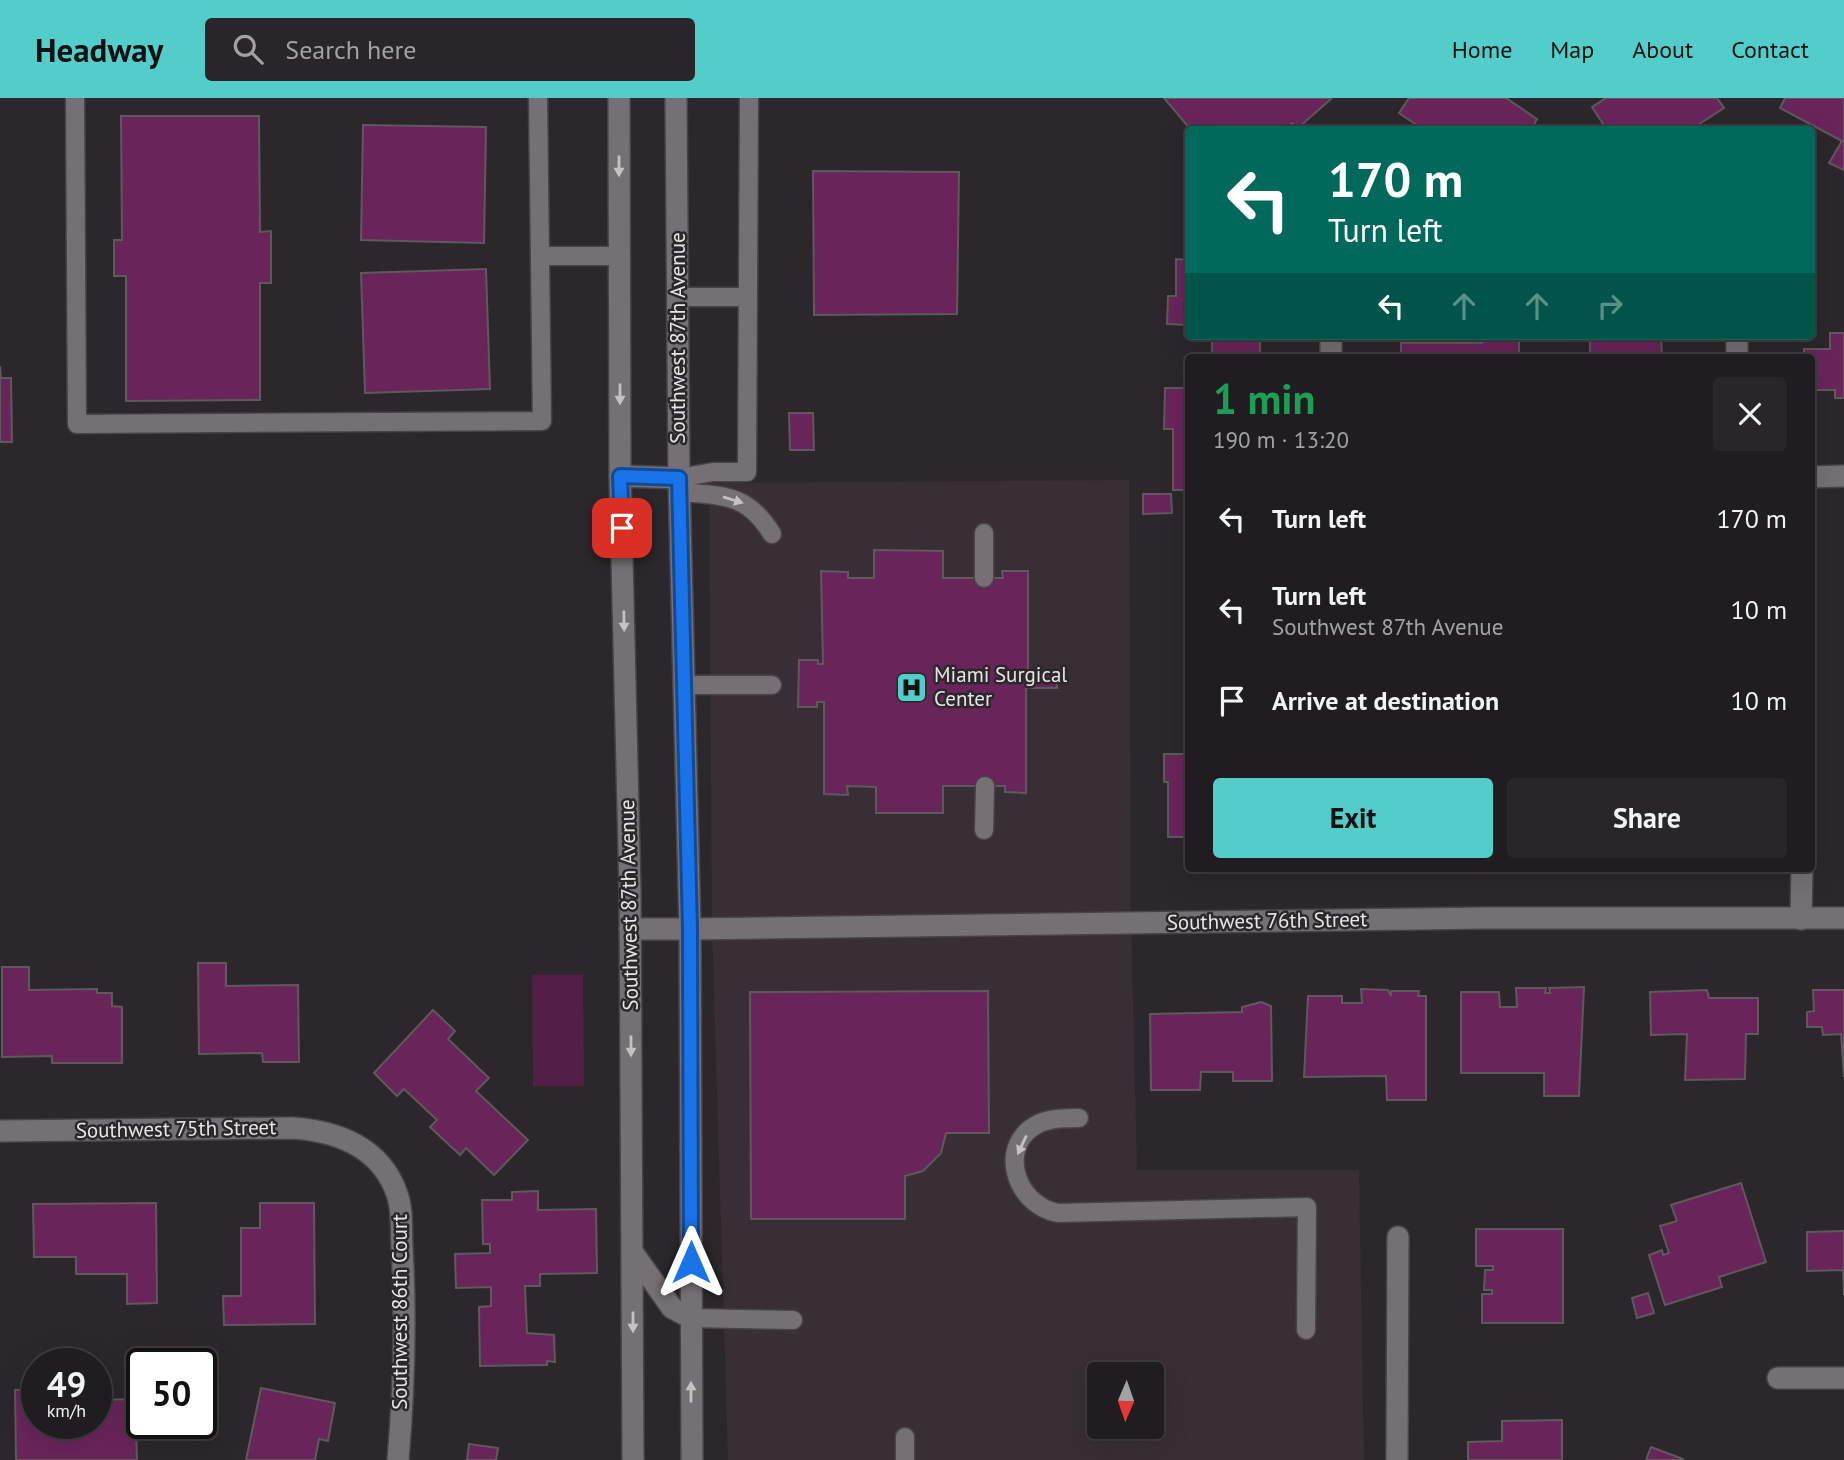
<!DOCTYPE html>
<html lang="en">
<head>
<meta charset="utf-8">
<style>
	:root { --surface:#201d20; --page:#282629; --text:#f1f3f6; --muted:#a2a2a5; --line:#3d3b3e; --accent:#53cdc9 }
	body { margin:0; font-family:"PT Sans",sans-serif; background:var(--page); color:var(--text); height:100vh; display:flex; flex-direction:column; font-size:26px; white-space:nowrap }
	* { box-sizing:border-box; margin:0 }
	p { font-size:23px; color:var(--muted) }
	.icon { flex:none; width:38px; height:38px; fill:none; stroke:currentColor; stroke-width:2; stroke-linecap:round; stroke-linejoin:round }
	.map { position:relative; flex:1; overflow:hidden }
	.details { position:absolute; left:1185px; top:256px; width:630px; height:518px; display:flex; flex-direction:column; background:var(--surface); border-radius:7px; box-shadow:0 7px 28px #0002,0 0 0 2px var(--line) }
	.details>* { flex:none }
	.guide { position:absolute; left:1185px; top:28px; width:630px; height:214px; border-radius:7px; box-shadow:0 7px 28px #0002,0 0 0 2px var(--line); background:#00695c; color:#fff; overflow:hidden }
	.needle { width:46px; rotate:182deg }
	.tools { position:absolute; left:1087px; top:1264px; display:grid; gap:14px }
	.tools a { display:grid; place-items:center; width:77px; height:77px; border-radius:7px; background:var(--surface); box-shadow:0 7px 28px #0002,0 0 0 2px var(--line); font-size:35px }
	.speed { position:absolute; left:21px; top:1250px; display:flex; gap:14px; font-size:35px; font-weight:700; text-align:center }
	.speed>* { display:grid; place-content:center; width:91px; height:91px; border-radius:50%; background:var(--surface); box-shadow:0 7px 28px #0002,0 0 0 2px var(--line); line-height:1 }
	.speed small { font-size:18px; font-weight:400 }
	.speed .limit { border:4px solid #111; border-radius:10px; background:#fff; color:#111 }
	.pin { position:absolute; display:grid; place-items:center; width:60px; height:60px; color:#fff; margin:-30px; border-radius:14px; box-shadow:0 4px 10px #0006 }
	.me { position:absolute; width:77px; margin:-38px; rotate:0deg; stroke-linejoin:round; filter:drop-shadow(0 0 5px #0008) }
	.turn { display:flex; align-items:center; gap:24px; height:147px; padding:0 28px; font-size:32px }
	.turn .icon { width:91px; height:91px; stroke-width:2.5 }
	.turn b { display:block; font-size:49px; line-height:60px }
	.lanes { display:flex; align-items:center; height:66px; padding:0 28px; background:#0003; justify-content:center; gap:35px; direction:ltr }
	.lanes .off { opacity:.35 }
	.round { display:grid; place-items:center; flex:none; width:74px; height:74px; border-radius:7px; background:var(--page) }
	.overview { display:flex; align-items:center; justify-content:space-between; height:119px; padding:0 28px }
	h1 { font-size:42px; font-weight:800; line-height:52px; color:#1e9e55 }
	.action { display:flex; gap:14px; margin-top:auto; padding:14px 28px }
	.action a { flex:1; height:80px; border-radius:7px; background:var(--accent); color:#111; font-size:28px; font-weight:800; line-height:80px; text-align:center }
	.action a+a { background:var(--page); color:var(--text) }
	ul { padding:0; list-style:none }
	li { display:flex; align-items:center; gap:21px; height:91px; padding:0 28px }
	li div { flex:1 }
	li b { display:block; font-size:26px }
	li em { font-style:normal }
	header { display:flex; align-items:center; gap:42px; box-sizing:border-box; height:98px; padding:0 35px; background:var(--accent); color:#111 }
	header strong { font-size:33px }
	nav { display:flex; gap:38px; margin-inline-start:auto; font-size:24px }
	.search { width:490px; height:63px; background:var(--page); display:flex; align-items:center; gap:18px; box-sizing:border-box; padding:0 24px; border-radius:7px; color:var(--muted); font-size:26px }
	.map>svg:first-child { display:block }
	.built { fill:#382e35; fill-rule:evenodd }
	.green { fill:#531e47 }
	.building { fill:#69255a; stroke:#5e595c; stroke-width:2 }
	.lines { fill:none; stroke-linecap:round; stroke-linejoin:round }
	.lane-casing { stroke:#474346; stroke-width:21 }
	.street-casing { stroke:#474346; stroke-width:24 }
	.secondary-casing { stroke:#474346; stroke-width:24 }
	.lane { stroke:#757073; stroke-width:18 }
	.street { stroke:#757073; stroke-width:21 }
	.secondary { stroke:#757073; stroke-width:21 }
	.oneway { fill:#c6c2c4 }
	.route-casing { stroke:#114b97; stroke-width:18 }
	.route { stroke:#1a73e8; stroke-width:12 }
	.labels { text-anchor:middle; stroke-width:5; stroke-linejoin:round; paint-order:stroke }
	.street-label { font-size:21px; fill:#e8e5e7; stroke:#2b272a }
	.poi-label { font-size:21px; fill:#e8e5e7; stroke:#2b272a; text-anchor:start }
</style>
</head>
<body>
<header>
<strong>Headway</strong>
<div class="search"><svg class="icon" aria-label="search" viewBox="0 0 24 24"><circle cx="10" cy="10" r="6"/><path d="M15 15l6 6"/></svg>Search here</div>
<nav><a>Home</a><a>Map</a><a>About</a><a>Contact</a></nav>
</header>
<div class="map">
<svg width="1844" height="1362" viewBox="0 0 1844 1362">
	<rect width="100%" height="100%" fill="#2b272a"/>
	<path class="built" d="M 1129,382 L 1131,822 L 1137,1072 L 1359,1072 L 1364,1362 L 728,1362 L 712,828 L 709,385 ZM 1099,1276 L 1152,1276 L 1152,1328 L 1099,1328 Z"/>
	<path class="green" d="M 532,877 L 583,877 L 584,988 L 533,988 Z"/>
	<g class="building">
		<path d="M 1164,0 L 1330,0 L 1331,1 L 1298,30 L 1292,25 L 1284,32 L 1191,32 Z"/>
		<path d="M 1409,0 L 1506,0 L 1537,21 L 1531,32 L 1424,32 L 1399,15 Z"/>
		<path d="M 1606,0 L 1717,0 L 1724,10 L 1690,32 L 1607,32 L 1592,9 Z"/>
		<path d="M 1785,0 L 1844,0 L 1844,72 L 1829,65 L 1842,43 L 1780,10 Z"/>
		<path d="M 121,18 L 259,18 L 260,134 L 271,133 L 271,185 L 260,185 L 260,302 L 126,303 L 126,178 L 114,178 L 114,142 L 122,142 Z"/>
		<path d="M 363,27 L 486,29 L 484,145 L 361,142 Z"/>
		<path d="M 813,73 L 959,74 L 957,216 L 814,217 Z"/>
		<path d="M 1176,161 L 1188,162 L 1188,227 L 1167,226 L 1168,198 L 1176,198 Z"/>
		<path d="M 486,171 L 490,291 L 365,295 L 361,175 Z"/>
		<path d="M 1830,235 L 1844,235 L 1844,300 L 1835,300 L 1835,292 L 1811,292 L 1811,259 L 1804,259 L 1804,251 L 1830,251 Z"/>
		<path d="M 1212,238 L 1260,238 L 1260,258 L 1212,257 Z"/>
		<path d="M 1482,238 L 1519,238 L 1519,259 L 1401,259 L 1401,245 L 1482,245 Z"/>
		<path d="M 1590,238 L 1661,238 L 1662,259 L 1590,259 Z"/>
		<path d="M 0,268 L 1,280 L 11,280 L 12,344 L 0,344 Z"/>
		<path d="M 1165,290 L 1188,290 L 1188,392 L 1173,392 L 1173,331 L 1164,331 Z"/>
		<path d="M 789,315 L 813,315 L 814,352 L 790,352 Z"/>
		<path d="M 1143,396 L 1171,396 L 1172,415 L 1143,416 Z"/>
		<path d="M 874,452 L 943,453 L 943,480 L 1003,480 L 1002,473 L 1028,473 L 1028,576 L 1057,576 L 1057,590 L 1026,590 L 1026,695 L 1005,694 L 1005,688 L 943,688 L 943,715 L 876,715 L 876,689 L 847,688 L 848,697 L 824,696 L 824,604 L 817,604 L 817,609 L 798,609 L 799,562 L 818,562 L 818,566 L 823,566 L 821,473 L 848,474 L 848,480 L 874,480 Z"/>
		<path d="M 1164,656 L 1188,656 L 1188,739 L 1168,739 L 1168,684 L 1164,684 Z"/>
		<path d="M 198,865 L 226,865 L 226,888 L 298,887 L 299,964 L 263,964 L 262,955 L 199,956 Z"/>
		<path d="M 2,869 L 29,869 L 29,892 L 97,891 L 97,895 L 112,895 L 112,908 L 122,909 L 122,965 L 52,965 L 52,958 L 2,959 Z"/>
		<path d="M 1584,889 L 1579,998 L 1544,998 L 1544,975 L 1461,975 L 1461,894 L 1499,894 L 1500,909 L 1517,909 L 1516,890 L 1546,890 L 1545,895 L 1550,895 L 1549,890 Z"/>
		<path d="M 1361,891 L 1388,892 L 1391,898 L 1391,893 L 1419,893 L 1418,898 L 1426,898 L 1426,1002 L 1387,1002 L 1386,978 L 1304,979 L 1308,898 L 1342,898 L 1342,905 L 1362,905 Z"/>
		<path d="M 1707,892 L 1709,900 L 1758,900 L 1758,936 L 1746,936 L 1745,981 L 1685,982 L 1687,936 L 1651,937 L 1650,894 Z"/>
		<path d="M 1813,892 L 1844,892 L 1844,979 L 1841,936 L 1823,937 L 1822,929 L 1807,929 L 1807,914 L 1814,913 Z"/>
		<path d="M 988,893 L 989,1035 L 946,1035 L 941,1055 L 923,1073 L 905,1078 L 905,1121 L 751,1121 L 750,894 Z"/>
		<path d="M 1261,904 L 1271,908 L 1272,983 L 1233,983 L 1233,974 L 1201,974 L 1200,992 L 1151,992 L 1150,916 L 1242,914 L 1242,909 Z"/>
		<path d="M 433,912 L 455,933 L 448,941 L 489,980 L 476,993 L 528,1042 L 494,1077 L 466,1050 L 460,1057 L 430,1029 L 437,1022 L 404,991 L 397,998 L 374,975 Z"/>
		<path d="M 1741,1085 L 1766,1164 L 1719,1179 L 1722,1189 L 1665,1207 L 1649,1157 L 1662,1152 L 1663,1157 L 1669,1155 L 1660,1128 L 1677,1123 L 1671,1107 Z"/>
		<path d="M 538,1093 L 538,1112 L 596,1111 L 597,1175 L 540,1176 L 540,1188 L 525,1188 L 527,1235 L 554,1237 L 555,1264 L 547,1263 L 547,1267 L 480,1268 L 479,1209 L 491,1208 L 491,1189 L 456,1190 L 455,1156 L 490,1155 L 490,1146 L 483,1146 L 482,1102 L 512,1102 L 512,1094 Z"/>
		<path d="M 156,1105 L 157,1205 L 127,1206 L 127,1176 L 76,1176 L 76,1159 L 34,1159 L 33,1106 Z"/>
		<path d="M 260,1105 L 314,1105 L 315,1226 L 224,1227 L 223,1198 L 241,1198 L 241,1130 L 260,1130 Z"/>
		<path d="M 1476,1131 L 1563,1131 L 1563,1225 L 1482,1225 L 1482,1196 L 1492,1196 L 1492,1192 L 1484,1192 L 1485,1172 L 1493,1172 L 1493,1168 L 1476,1168 Z"/>
		<path d="M 1844,1133 L 1844,1197 L 1843,1172 L 1807,1173 L 1807,1134 Z"/>
		<path d="M 1648,1195 L 1654,1215 L 1637,1220 L 1632,1200 Z"/>
		<path d="M 261,1290 L 335,1305 L 328,1343 L 319,1341 L 315,1362 L 246,1362 Z"/>
		<path d="M 15,1292 L 37,1292 L 37,1325 L 96,1325 L 96,1302 L 135,1301 L 137,1362 L 16,1362 Z"/>
		<path d="M 1562,1322 L 1562,1362 L 1468,1362 L 1468,1344 L 1502,1343 L 1502,1323 Z"/>
		<path d="M 469,1346 L 498,1350 L 496,1362 L 467,1362 Z"/>
		<path d="M 1651,1349 L 1683,1361 L 1682,1362 L 1646,1362 Z"/>
	</g>
	<g class="lines">
		<defs>
			<g id="lane">
				<path d="M 75,0 L 77,326 L 542,323 L 538,0"/>
				<path d="M 540,158 L 619,158"/>
				<path d="M 678,199 L 747,199"/>
				<path d="M 679,380 L 713,374 L 747,374 L 749,0"/>
				<path d="M 680,394 C 723,398 747,395 772,436"/>
				<path d="M 984,480 L 984,435"/>
				<path d="M 685,587 L 772,587"/>
				<path d="M 984,732 L 985,688"/>
				<path d="M 1079,1020 C 1066,1020 1052,1020 1040,1025 C 996,1045 1014,1107 1058,1115 L 1307,1109 L 1306,1232"/>
				<path d="M 691,1220 L 793,1222"/>
				<path d="M 905,1362 L 905,1339"/>
			</g>
			<g id="street">
				<path d="M 1331,238 L 1331,259"/>
				<path d="M 1737,238 L 1737,259"/>
				<path d="M 1811,379 L 1844,378"/>
				<path d="M 1801,821 L 1802,770"/>
				<path d="M 690,831 L 1485,820 L 1844,820"/>
				<path d="M 0,1033 L 292,1030 C 337,1033 381,1049 397,1096 C 403,1112 401,1132 402,1149 C 406,1219 404,1292 398,1362"/>
				<path d="M 1778,1280 L 1844,1280"/>
				<path d="M 1397,1362 L 1398,1139"/>
			</g>
			<g id="secondary">
				<path d="M 619,0 L 620,378 L 630,793 L 633,1362"/>
				<path d="M 676,0 L 679,380 L 690,831 L 692,1362"/>
				<path d="M 620,378 L 679,380"/>
				<path d="M 630,831 L 690,831"/>
				<path d="M 633,1155 L 672,1210 L 691,1220"/>
			</g>
		</defs>
		<use href="#lane" class="lane-casing"/>
		<use href="#street" class="street-casing"/>
		<use href="#secondary" class="secondary-casing"/>
		<use href="#lane" class="lane"/>
		<use href="#street" class="street"/>
		<use href="#secondary" class="secondary"/>
	</g>
	<defs><path id="oneway-solid" d="M-6-.8H1V-3.2L6.5 0L1 3.2V.8H-6Z" transform="scale(1.75)"/></defs>
	<g class="oneway">
		<use href="#oneway-solid" transform="translate(619 68) rotate(90)"/>
		<use href="#oneway-solid" transform="translate(620 296) rotate(90)"/>
		<use href="#oneway-solid" transform="translate(733 402) rotate(17)"/>
		<use href="#oneway-solid" transform="translate(624 523) rotate(89)"/>
		<use href="#oneway-solid" transform="translate(631 948) rotate(90)"/>
		<use href="#oneway-solid" transform="translate(1022 1047) rotate(115)"/>
		<use href="#oneway-solid" transform="translate(633 1224) rotate(90)"/>
		<use href="#oneway-solid" transform="translate(691 1294) rotate(-90)"/>
	</g>
	<g class="lines">
		<defs>
			<path id="route" d="M 622,430 L 620,378 L 679,380 L 690,831 L 691,1164"/>
		</defs>
		<use href="#route" class="route-casing"/>
		<use href="#route" class="route"/>
	</g>
	<defs>
		<symbol id="hospital-square" viewBox="-11 -11 22 22"><rect x="-9" y="-9" width="18" height="18" rx="4" fill="#53cdc9" stroke="#2b272a"/><path d="M-5-5h3v3.5h4V-5h3V5h-3V1.5h-4V5h-3Z" fill="#111"/></symbol>
	</defs>
	<g fill-rule="evenodd">
		<use href="#hospital-square" x="894" y="572" width="35" height="35"/>
	</g>
	<g class="labels">
		<g class="street-label">
			<text transform="translate(678 240) rotate(-90)" y="7">Southwest 87th Avenue</text>
			<text transform="translate(629 807) rotate(-91)" y="7">Southwest 87th Avenue</text>
			<text transform="translate(1267 823) rotate(-1)" y="7">Southwest 76th Street</text>
			<text transform="translate(176 1031) rotate(-1)" y="7">Southwest 75th Street</text>
			<text transform="translate(400 1214) rotate(-90)" y="7">Southwest 86th Court</text>
		</g>
		<g class="poi-label">
			<text x="934" y="584">Miami Surgical<tspan x="934" dy="24">Center</tspan></text>
		</g>
	</g>
</svg>
<div class="tools">
<a><svg class="needle" viewBox="-14 -14 28 28"><path d="M0-13l5 13h-10z" fill="#e53935"/><path d="M0 13l5-13h-10z" fill="#a2a2a5"/></svg></a>
</div>
<div class="speed"><div>49<small>km/h</small></div><div class="limit">50</div></div>
<div class="pin" style="left:622px;top:430px;background:#d93025"><svg class="icon" aria-label="arrive" viewBox="0 0 24 24"><path d="M6 21V4h12l-3 4 3 4H6"/></svg></div>
<svg class="me" style="left:691px;top:1164px" viewBox="-20 -20 40 40"><path d="M0-17L14 15 0 8-14 15z" fill="#1a73e8" stroke="#fff" stroke-width="4"/></svg>
<div class="guide">
<div class="turn"><svg class="icon" aria-label="left" viewBox="0 0 24 24"><path d="M17 20v-9H6M10 6l-5 5 5 5"/></svg><div><b>170 m</b>Turn left</div></div>
<div class="lanes"><svg class="icon" aria-label="left" viewBox="0 0 24 24"><path d="M17 20v-9H6M10 6l-5 5 5 5"/></svg><svg class="icon off" aria-label="ahead" viewBox="0 0 24 24"><path d="M12 20V5M6 11l6-6 6 6"/></svg><svg class="icon off" aria-label="ahead" viewBox="0 0 24 24"><path d="M12 20V5M6 11l6-6 6 6"/></svg><svg class="icon off" aria-label="right" viewBox="0 0 24 24"><path d="M7 20v-9h11M14 6l5 5-5 5"/></svg></div>
</div>
<section class="details">
<div class="overview"><div><h1>1 min</h1><p>190 m · 13:20</p></div><a class="round"><svg class="icon" aria-label="close" viewBox="0 0 24 24"><path d="M6 6l12 12M18 6L6 18"/></svg></a></div>
<ul>
<li><svg class="icon" aria-label="left" viewBox="0 0 24 24"><path d="M17 20v-9H6M10 6l-5 5 5 5"/></svg><div><b>Turn left</b></div><em>170 m</em></li>
<li><svg class="icon" aria-label="left" viewBox="0 0 24 24"><path d="M17 20v-9H6M10 6l-5 5 5 5"/></svg><div><b>Turn left</b><p>Southwest 87th Avenue</p></div><em>10 m</em></li>
<li><svg class="icon" aria-label="arrive" viewBox="0 0 24 24"><path d="M6 21V4h12l-3 4 3 4H6"/></svg><div><b>Arrive at destination</b></div><em>10 m</em></li>
</ul>
<div class="action"><a>Exit</a><a>Share</a></div>
</section>
</div>
</body>
</html>
